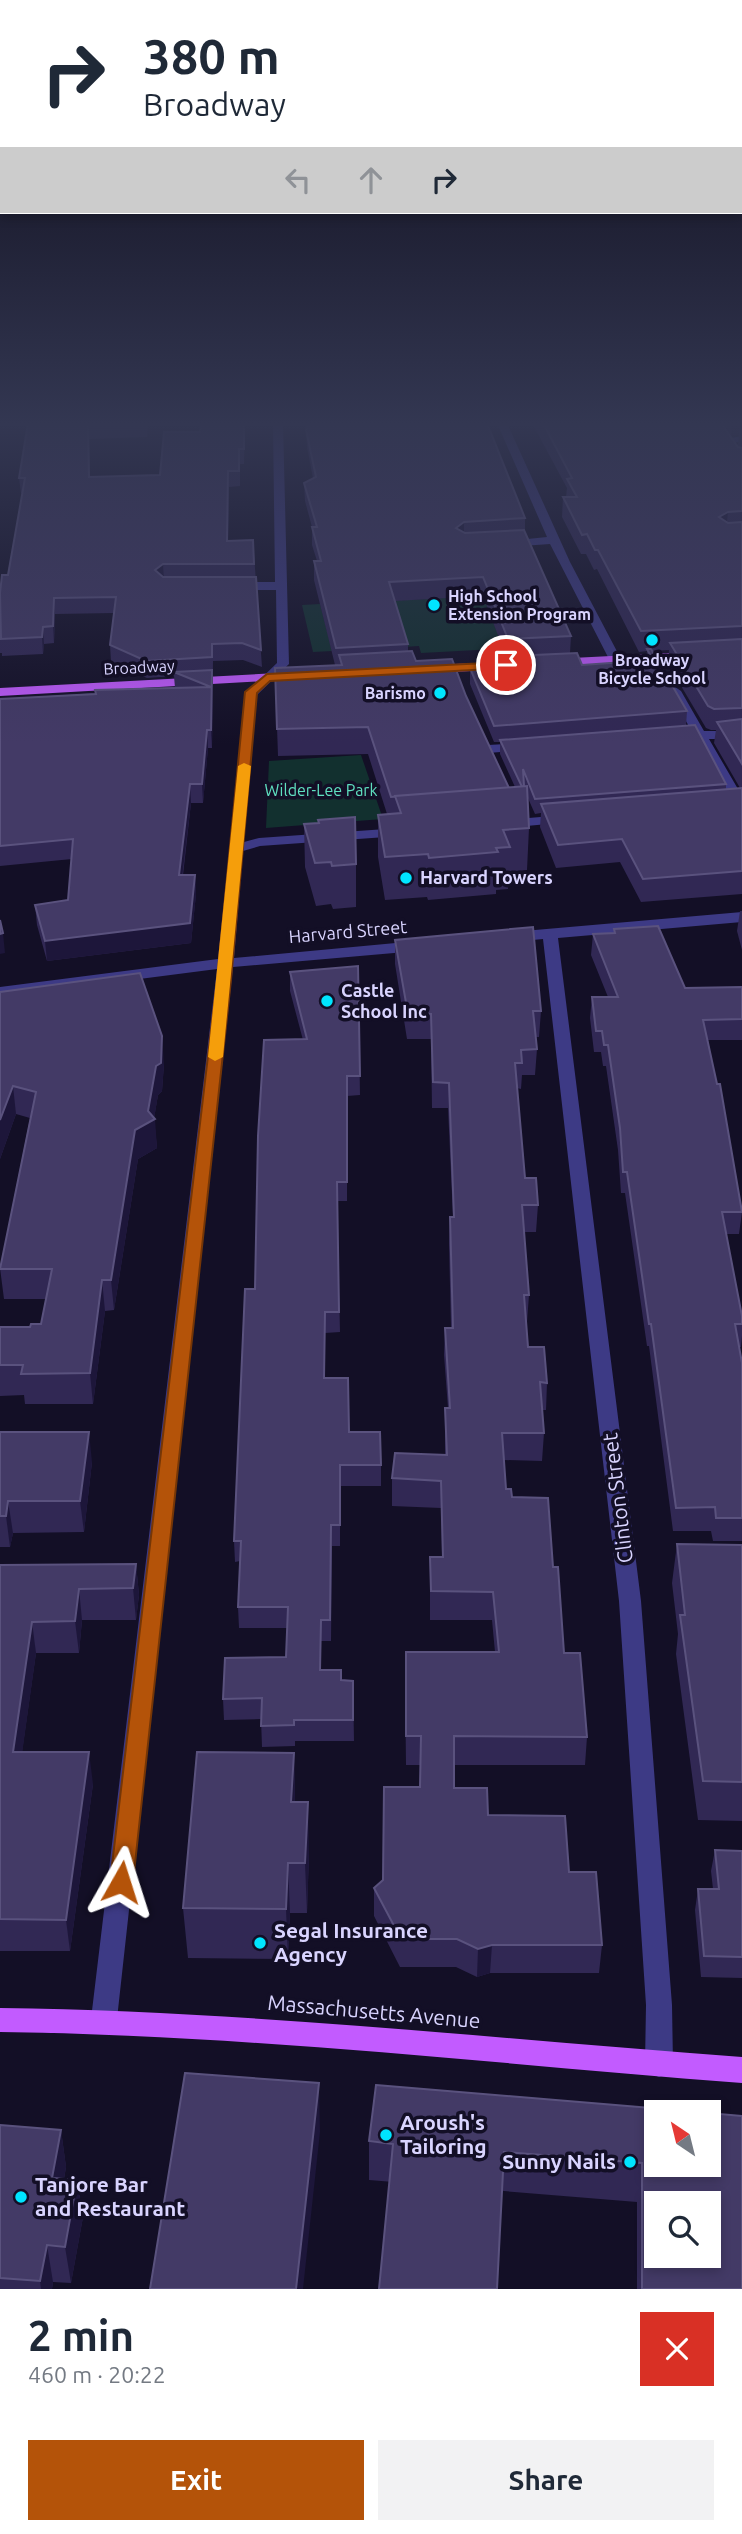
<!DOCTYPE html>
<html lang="en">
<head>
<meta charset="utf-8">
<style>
	:root { --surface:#fff; --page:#f2f2f3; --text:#1f2937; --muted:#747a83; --accent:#b45309 }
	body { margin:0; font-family:Ubuntu,sans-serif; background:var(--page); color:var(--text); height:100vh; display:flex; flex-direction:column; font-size:26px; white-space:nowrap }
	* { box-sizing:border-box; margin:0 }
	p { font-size:23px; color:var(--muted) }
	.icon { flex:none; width:38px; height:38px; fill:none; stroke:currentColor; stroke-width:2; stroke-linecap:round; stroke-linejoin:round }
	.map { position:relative; height:2289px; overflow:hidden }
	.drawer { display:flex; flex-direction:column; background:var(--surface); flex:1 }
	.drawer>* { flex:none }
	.banner { position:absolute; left:0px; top:0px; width:742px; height:214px; box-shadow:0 4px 10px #0003; background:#fff; color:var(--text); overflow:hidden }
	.needle { width:46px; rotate:325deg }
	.buttons { position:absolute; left:644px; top:2100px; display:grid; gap:14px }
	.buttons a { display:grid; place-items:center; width:77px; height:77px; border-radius:0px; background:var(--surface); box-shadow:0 4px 10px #0003; font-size:35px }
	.pin { position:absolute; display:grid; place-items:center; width:60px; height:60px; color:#fff; margin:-30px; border:4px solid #fff; border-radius:50%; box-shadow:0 2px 7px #0007 }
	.me { position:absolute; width:77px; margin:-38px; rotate:6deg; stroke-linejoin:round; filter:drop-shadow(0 0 5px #0008) }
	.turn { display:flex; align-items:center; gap:24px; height:147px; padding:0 28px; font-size:32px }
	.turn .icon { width:91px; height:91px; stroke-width:2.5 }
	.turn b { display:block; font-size:49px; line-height:60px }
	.lanes { display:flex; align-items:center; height:66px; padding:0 28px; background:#0003; justify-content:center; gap:35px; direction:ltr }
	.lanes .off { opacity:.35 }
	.round { display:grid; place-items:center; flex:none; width:74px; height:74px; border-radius:0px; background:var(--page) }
	.head { display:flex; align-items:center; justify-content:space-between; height:119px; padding:0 28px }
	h1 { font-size:42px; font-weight:700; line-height:52px }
	.button { display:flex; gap:14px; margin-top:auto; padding:14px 28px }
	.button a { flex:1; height:80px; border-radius:0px; background:var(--accent); color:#fff; font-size:28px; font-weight:700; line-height:80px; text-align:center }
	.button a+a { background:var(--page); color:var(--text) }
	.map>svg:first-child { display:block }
	.green { fill:#12302f }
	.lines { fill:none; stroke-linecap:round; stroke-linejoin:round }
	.minor { fill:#3d3a85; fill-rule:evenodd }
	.major { fill:#c25bff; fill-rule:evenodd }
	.wall { fill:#312854; fill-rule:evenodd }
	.shaded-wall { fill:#1d163a }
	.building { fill:#433a66; stroke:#5a527e; stroke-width:2; fill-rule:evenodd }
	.route { fill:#b45309; stroke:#753606; stroke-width:2 }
	.slow { fill:#f59e0b }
	.poi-dot { fill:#00e5ff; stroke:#130f26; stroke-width:2.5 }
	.labels { text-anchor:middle; stroke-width:7; stroke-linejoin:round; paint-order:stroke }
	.far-poi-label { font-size:16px; font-weight:bold; fill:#d9d4ff; stroke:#130f26; text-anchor:start }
	.far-street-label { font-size:16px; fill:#d9d4ff; stroke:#130f26 }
	.far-park-label { font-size:16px; fill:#5fe0c0; stroke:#130f26 }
	.poi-label { font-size:18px; font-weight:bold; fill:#d9d4ff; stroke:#130f26; text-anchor:start }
	.street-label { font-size:18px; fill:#d9d4ff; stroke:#130f26 }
	.near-street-label { font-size:21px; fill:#d9d4ff; stroke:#130f26 }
	.near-poi-label { font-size:21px; font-weight:bold; fill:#d9d4ff; stroke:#130f26; text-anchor:start }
</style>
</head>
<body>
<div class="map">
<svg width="742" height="2289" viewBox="0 0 742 2289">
	<rect width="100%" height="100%" fill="#130f26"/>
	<g class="green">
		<path d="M 483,596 L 501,642 L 493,642 L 496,649 L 421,653 L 419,646 L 403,647 L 388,601 Z"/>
		<path d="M 320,604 L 332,651 L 313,652 L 302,605 Z"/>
		<path d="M 361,755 L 383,819 L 266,828 L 269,761 Z"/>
	</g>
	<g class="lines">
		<g class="minor">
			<path d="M 273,423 L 283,423 L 289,664 L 257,695 L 244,842 L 259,838 L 400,828 L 407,832 L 400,836 L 260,846 L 243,851 L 234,958 L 417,941 L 425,946 L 417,951 L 233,967 L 117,2019 L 113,2028 L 104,2031 L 95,2028 L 91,2019 L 217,969 L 0,997 L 0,987 L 218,959 L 245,694 L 277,663 L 276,590 L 234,590 L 228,586 L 234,582 L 275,582 Z"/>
			<path d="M 497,423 L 507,423 L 570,562 L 621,659 L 619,662 L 611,662 L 609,659 L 550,544 L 507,547 L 501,544 L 507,541 L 547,537 Z"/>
			<path d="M 742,436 L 742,442 L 726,443 L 721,440 Z"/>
			<path d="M 675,687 L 681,691 L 704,731 L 742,731 L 742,739 L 709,739 L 742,796 L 741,808 L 731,808 L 728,796 L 695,738 L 677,739 L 670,735 L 677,731 L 691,730 L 669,691 Z"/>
			<path d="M 523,743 L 528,744 L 528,750 L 488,753 L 481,749 L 488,745 Z"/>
			<path d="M 564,815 L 569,816 L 569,822 L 505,828 L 498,824 L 505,820 Z"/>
			<path d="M 742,912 L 742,922 L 558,938 L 641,1601 L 672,2005 L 673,2064 L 669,2073 L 659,2077 L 649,2073 L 645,2064 L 646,2005 L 619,1601 L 543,939 L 512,942 L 504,937 L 512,932 Z"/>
		</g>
		<g class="major">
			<path d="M 690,652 L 696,656 L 694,659 L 434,673 L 428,669 L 434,665 Z"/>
			<path d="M 298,672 L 302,673 L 302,679 L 0,696 L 0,688 Z"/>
			<path d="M 0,2008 C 248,2011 495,2039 742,2057 L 742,2083 C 495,2064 248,2035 0,2032 Z"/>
		</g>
	</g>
	<g class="wall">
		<path d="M 28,423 L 148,423 L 147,437 L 89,439 L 90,477 L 160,475 L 200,432 L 201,423 L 245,423 L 244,464 L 240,464 L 240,486 L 229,487 L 228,541 L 253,540 L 262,667 L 243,660 L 213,661 L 212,748 L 208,748 L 203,803 L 191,803 L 183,875 L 195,875 L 196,894 L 191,943 L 47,961 L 37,925 L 35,905 L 68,900 L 72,859 L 0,866 L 0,699 L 175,688 L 174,676 L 147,678 L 111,662 L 110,645 L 114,613 L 55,614 L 54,643 L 44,644 L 43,654 L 2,656 L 2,653 L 0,653 L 0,593 L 8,575 L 22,493 L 21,493 L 19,478 Z"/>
		<path d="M 532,423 L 721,423 L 738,447 L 740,448 L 738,445 L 739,435 L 731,435 L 723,423 L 742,423 L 742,894 L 641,902 L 620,862 L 556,868 L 540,827 L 541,813 L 535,814 L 527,796 L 529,828 L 527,870 L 509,872 L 508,889 L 496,890 L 496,894 L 428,900 L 427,897 L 385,900 L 378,857 L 378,815 L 387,814 L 368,754 L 278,756 L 275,668 L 335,665 L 314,580 L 314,561 L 317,561 L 312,545 L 312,527 L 305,501 L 304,483 L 313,478 L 307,447 L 306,430 L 525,518 L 525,531 L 571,636 L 570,653 L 582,665 L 646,660 L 647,651 L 639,652 L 597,569 L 594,570 L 586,554 L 581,554 L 562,517 L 563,497 L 566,497 L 567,488 ZM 483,596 L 507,659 L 513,658 L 513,666 L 470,668 L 470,684 L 494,742 L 500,742 L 500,754 L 515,787 L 509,788 L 408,651 L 408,644 L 395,601 ZM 669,650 L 668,664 L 706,728 L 711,730 L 716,730 L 714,743 L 740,788 L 726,789 L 726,784 L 686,726 L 687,711 L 653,651 Z"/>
		<path d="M 318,820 L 356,864 L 356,907 L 333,909 L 331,904 L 316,906 L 305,867 L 304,824 L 318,823 Z"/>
		<path d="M 740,911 L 742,911 L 742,950 L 737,931 Z"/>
		<path d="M 614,929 L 685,988 L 742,987 L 742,1040 L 708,1040 L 742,1212 L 739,1234 L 726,1234 L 742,1316 L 742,1336 L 741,1347 L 739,1347 L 742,1363 L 742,1541 L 713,1541 L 711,1531 L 673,1531 L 649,1346 L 647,1346 L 625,1193 L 621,1193 L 618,1150 L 606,1066 L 603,1066 L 601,1052 L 594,1052 L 590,1018 L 592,997 L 608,997 L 591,955 L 593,934 L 614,933 Z"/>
		<path d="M 395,940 L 541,1011 L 539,1037 L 536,1037 L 537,1049 L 535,1075 L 522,1075 L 521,1089 L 517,1088 L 525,1178 L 538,1205 L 536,1232 L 524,1232 L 529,1295 L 527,1322 L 526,1322 L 528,1347 L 547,1383 L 546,1410 L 542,1410 L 544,1433 L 542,1461 L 504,1460 L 506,1489 L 553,1567 L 564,1653 L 587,1737 L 585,1765 L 454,1765 L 454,1788 L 488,1815 L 569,1872 L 602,1945 L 599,1973 L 490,1973 L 477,1977 L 456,1967 L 400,1967 L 374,1916 L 374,1888 L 383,1880 L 420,1787 L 420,1765 L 406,1765 L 405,1680 L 495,1652 L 492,1620 L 430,1620 L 430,1557 L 442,1557 L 441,1508 L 392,1506 L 392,1478 L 445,1455 L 445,1408 L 448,1408 L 444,1355 L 445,1328 L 451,1328 L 449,1244 L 450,1217 L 453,1217 L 448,1108 L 432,1108 L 431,1039 L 407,1039 L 395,964 Z"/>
		<path d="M 358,966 L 360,1095 L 347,1096 L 347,1201 L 337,1201 L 340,1332 L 325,1333 L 325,1378 L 349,1432 L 381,1465 L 381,1486 L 340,1486 L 340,1546 L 332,1546 L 331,1641 L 321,1641 L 321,1670 L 341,1680 L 353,1681 L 354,1741 L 295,1741 L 295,1746 L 262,1747 L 261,1719 L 224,1720 L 223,1699 L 286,1657 L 287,1628 L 239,1628 L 238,1607 L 240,1561 L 235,1562 L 234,1541 L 255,1289 L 303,1040 L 290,991 L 290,972 Z"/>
		<path d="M 0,992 L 164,1064 L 162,1091 L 158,1095 L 154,1118 L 157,1148 L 138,1159 L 114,1310 L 105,1311 L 93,1404 L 25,1404 L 24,1395 L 0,1396 L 0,1327 L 30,1327 L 41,1324 L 46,1299 L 4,1299 L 0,1268 L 30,1118 L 16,1114 L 0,1159 Z"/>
		<path d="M 0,1432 L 92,1462 L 84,1532 L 13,1533 L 10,1547 L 0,1547 Z"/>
		<path d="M 677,1544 L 742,1545 L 742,1821 L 698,1820 L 676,1654 L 678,1634 L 672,1583 Z"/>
		<path d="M 136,1564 L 139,1595 L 136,1620 L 82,1620 L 79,1653 L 36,1653 L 22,1752 L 93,1784 L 70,1951 L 0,1951 L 0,1565 Z"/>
		<path d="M 294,1753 L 295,1802 L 309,1853 L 307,1913 L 290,1913 L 288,1959 L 188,1958 L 183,1908 Z"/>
		<path d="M 715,1850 L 742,1851 L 742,1978 L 701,1977 L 695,1910 L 698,1889 L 713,1889 L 711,1871 Z"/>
		<path d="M 742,2116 L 742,2289 L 637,2289 L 637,2202 L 369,2180 L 369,2141 Z"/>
		<path d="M 0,2125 L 61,2130 L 66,2167 L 64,2179 L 77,2180 L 83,2217 L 71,2283 L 53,2282 L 52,2289 L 0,2289 Z"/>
	</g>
	<g class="shaded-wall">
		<path d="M 732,423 L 742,423 L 742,430 L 740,427 L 739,435 L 731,435 Z"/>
		<path d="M 88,424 L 89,439 L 90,492 L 89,477 Z"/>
		<path d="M 228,471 L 229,487 L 228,557 L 227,541 Z"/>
		<path d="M 728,512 L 726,531 L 719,517 Z"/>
		<path d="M 464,522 L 464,540 L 456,528 Z"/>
		<path d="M 163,564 L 164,580 L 155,570 Z"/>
		<path d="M 54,598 L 55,614 L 54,643 L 53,626 Z"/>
		<path d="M 43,627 L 44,644 L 43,654 L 42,637 Z"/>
		<path d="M 212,670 L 213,687 L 212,748 L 211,730 Z"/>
		<path d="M 207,730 L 208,748 L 203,803 L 202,784 Z"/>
		<path d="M 190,784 L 191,803 L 180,894 L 179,875 Z"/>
		<path d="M 195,875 L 196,894 L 191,943 L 47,961 L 45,941 Z"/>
		<path d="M 3,933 L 5,953 L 0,954 L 0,934 Z"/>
		<path d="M 162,1036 L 164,1064 L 162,1091 L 158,1095 L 154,1119 L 155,1119 L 157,1148 L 138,1159 L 114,1310 L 111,1280 L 135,1130 L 148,1111 Z"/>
		<path d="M 13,1086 L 16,1114 L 0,1159 L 0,1120 Z"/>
		<path d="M 102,1280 L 105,1311 L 93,1404 L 90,1373 Z"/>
		<path d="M 89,1432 L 92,1462 L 84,1532 L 80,1501 Z"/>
		<path d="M 8,1501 L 13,1533 L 10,1547 L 6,1516 Z"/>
		<path d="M 136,1564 L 139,1595 L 136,1620 L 133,1588 Z"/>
		<path d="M 79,1589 L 82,1620 L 79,1653 L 75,1621 Z"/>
		<path d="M 32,1622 L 36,1653 L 18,1783 L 13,1752 Z"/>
		<path d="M 89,1752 L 93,1784 L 70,1951 L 66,1920 Z"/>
		<path d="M 294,1753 L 295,1804 L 291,1802 Z"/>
		<path d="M 308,1802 L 309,1853 L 307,1913 L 305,1863 Z"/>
		<path d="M 288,1863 L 290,1913 L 288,1959 L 286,1909 Z"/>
		<path d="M 492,1945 L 490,1973 L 477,1977 L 478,1949 Z"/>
		<path d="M 319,2083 L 320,2132 L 303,2289 L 296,2289 Z"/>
		<path d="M 61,2130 L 66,2167 L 58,2215 L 52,2178 Z"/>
		<path d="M 77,2180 L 83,2217 L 71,2283 L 65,2247 Z"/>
		<path d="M 47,2245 L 53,2282 L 52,2289 L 41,2289 L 40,2281 Z"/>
	</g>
	<g class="building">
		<path d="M 28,423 L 108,423 L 88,424 L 89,477 L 160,475 L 164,432 L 200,432 L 201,423 L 244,423 L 244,449 L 239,449 L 239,471 L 228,471 L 227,541 L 253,540 L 254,564 L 163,564 L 155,570 L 163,577 L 256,577 L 261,650 L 242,643 L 212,644 L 212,657 L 146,661 L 110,645 L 116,597 L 54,598 L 53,626 L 43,627 L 42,637 L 1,639 L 0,593 L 2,575 L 8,575 L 25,478 L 19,478 Z"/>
		<path d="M 308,423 L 487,423 L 525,518 L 464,522 L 456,528 L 465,533 L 524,530 L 571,636 L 508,639 L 483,577 L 389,582 L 408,644 L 336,648 L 314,561 L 321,561 L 312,527 L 317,527 L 304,483 L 316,477 L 306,430 Z"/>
		<path d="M 543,423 L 721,423 L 738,447 L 742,448 L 742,511 L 728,512 L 719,517 L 728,523 L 742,522 L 742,626 L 641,631 L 598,550 L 595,550 L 587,534 L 582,535 L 563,497 L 577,497 L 567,479 L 572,478 Z"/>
		<path d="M 742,639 L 742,708 L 714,709 L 708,706 L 670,643 Z"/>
		<path d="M 647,649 L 651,649 L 687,711 L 494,726 L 470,668 L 517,665 L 513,656 L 577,653 L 582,665 L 653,660 Z"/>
		<path d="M 412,651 L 416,661 L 452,659 L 466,696 L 509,788 L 391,797 L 368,727 L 277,729 L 275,668 L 342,665 L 339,655 Z"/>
		<path d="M 212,670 L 211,730 L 207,730 L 202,784 L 190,784 L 179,875 L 195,875 L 190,923 L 45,941 L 35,905 L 68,900 L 73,839 L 0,846 L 0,699 L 96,694 L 95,690 L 211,687 L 174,672 Z"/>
		<path d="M 742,719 L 742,764 L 717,722 Z"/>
		<path d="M 695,725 L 726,784 L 535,799 L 523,769 L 524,786 L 522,787 L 500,740 Z"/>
		<path d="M 527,786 L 529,828 L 503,830 L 510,847 L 496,848 L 498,852 L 429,858 L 428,854 L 385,857 L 378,815 L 401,813 L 395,796 Z"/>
		<path d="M 742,788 L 742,871 L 643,879 L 622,839 L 558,845 L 541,804 Z"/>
		<path d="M 355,817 L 356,864 L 332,866 L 331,862 L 315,863 L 304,824 L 319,823 L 318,820 Z"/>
		<path d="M 0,920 L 3,933 L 0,934 Z"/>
		<path d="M 658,926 L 685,988 L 742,987 L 742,1019 L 703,1020 L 717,1084 L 720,1084 L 742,1212 L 722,1212 L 742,1316 L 742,1324 L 735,1324 L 742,1363 L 742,1518 L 716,1518 L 715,1507 L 676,1508 L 651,1324 L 649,1324 L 627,1172 L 623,1172 L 620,1128 L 608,1045 L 604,1045 L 602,1031 L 596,1031 L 592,997 L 618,997 L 593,934 L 615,933 L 614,929 Z"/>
		<path d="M 533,927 L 541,1011 L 533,1011 L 537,1049 L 521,1050 L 522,1063 L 515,1063 L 525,1178 L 536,1178 L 538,1205 L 522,1205 L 529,1295 L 524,1295 L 528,1347 L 544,1347 L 547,1383 L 540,1382 L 544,1433 L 502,1433 L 506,1489 L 511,1489 L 512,1497 L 548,1498 L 553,1567 L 558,1567 L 564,1653 L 580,1653 L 587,1737 L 454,1736 L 454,1788 L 487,1788 L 488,1815 L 565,1816 L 569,1872 L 596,1872 L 602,1945 L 492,1945 L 478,1949 L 457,1939 L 401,1939 L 374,1888 L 383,1880 L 384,1787 L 420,1787 L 421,1736 L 406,1736 L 406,1652 L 499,1652 L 493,1592 L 431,1591 L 430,1557 L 443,1557 L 441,1481 L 392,1478 L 395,1453 L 447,1455 L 445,1408 L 450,1408 L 445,1328 L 453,1328 L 450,1217 L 454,1217 L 449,1083 L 433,1082 L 431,1014 L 408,1014 L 395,940 Z"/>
		<path d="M 358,966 L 360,1076 L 347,1076 L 347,1182 L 337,1182 L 339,1312 L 325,1312 L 324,1378 L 348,1378 L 349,1432 L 380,1432 L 381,1465 L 340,1465 L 340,1525 L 331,1525 L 330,1620 L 321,1620 L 320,1670 L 341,1670 L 341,1680 L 353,1681 L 353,1720 L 294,1720 L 294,1725 L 261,1726 L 262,1698 L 223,1699 L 225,1658 L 286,1657 L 288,1607 L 238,1607 L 241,1541 L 234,1541 L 245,1289 L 255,1289 L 258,1136 L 264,1040 L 307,1039 L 290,972 Z"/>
		<path d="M 140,973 L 162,1036 L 161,1063 L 156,1066 L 148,1111 L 155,1119 L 135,1130 L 111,1280 L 102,1280 L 90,1373 L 21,1374 L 23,1365 L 0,1365 L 0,1327 L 30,1327 L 31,1324 L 41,1324 L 52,1269 L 0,1269 L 36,1092 L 13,1086 L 0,1120 L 0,992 Z"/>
		<path d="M 0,1432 L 89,1432 L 80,1501 L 8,1501 L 6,1516 L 0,1516 Z"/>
		<path d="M 677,1544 L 742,1545 L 742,1782 L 703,1781 L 680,1615 L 685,1615 Z"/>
		<path d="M 136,1564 L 133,1588 L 79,1589 L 75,1621 L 32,1622 L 13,1752 L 89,1752 L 66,1920 L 0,1919 L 0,1565 Z"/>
		<path d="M 197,1752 L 294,1753 L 291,1802 L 308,1802 L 305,1863 L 288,1863 L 286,1909 L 183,1908 Z"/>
		<path d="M 715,1850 L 742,1851 L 742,1957 L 704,1956 L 698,1889 L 719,1889 Z"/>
		<path d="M 185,2073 L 319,2083 L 296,2289 L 150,2289 Z"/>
		<path d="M 376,2085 L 699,2112 L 656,2112 L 656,2165 L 709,2165 L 709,2113 L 742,2116 L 742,2289 L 642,2289 L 642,2163 L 504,2152 L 497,2289 L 379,2289 L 393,2144 L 369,2141 ZM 656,2203 L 709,2203 L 709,2256 L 656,2256 Z"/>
		<path d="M 0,2125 L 61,2130 L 52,2178 L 77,2180 L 65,2247 L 47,2245 L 40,2281 L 0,2278 Z"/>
	</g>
	<linearGradient id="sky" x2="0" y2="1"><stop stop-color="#0a0815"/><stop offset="0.57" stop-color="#333752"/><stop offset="1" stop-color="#333752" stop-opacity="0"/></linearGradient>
	<rect width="742" height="744" fill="url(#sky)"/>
	<path class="route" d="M 506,662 L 512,665 L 510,668 L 270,681 L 257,693 L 231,980 L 133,1882 L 129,1889 L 121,1892 L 113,1889 L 110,1882 L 217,980 L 245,692 L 267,674 Z"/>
	<path class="slow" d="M 244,763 L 251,766 L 223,1057 L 215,1061 L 208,1057 L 238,766 Z"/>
	<g class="poi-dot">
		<circle cx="434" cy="605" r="7"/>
		<circle cx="652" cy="640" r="7"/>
		<circle cx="440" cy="693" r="7"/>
		<circle cx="406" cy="878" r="7"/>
		<circle cx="327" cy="1001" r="7"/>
		<circle cx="260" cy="1943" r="7"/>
		<circle cx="386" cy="2135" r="7"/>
		<circle cx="630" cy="2162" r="7"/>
		<circle cx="21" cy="2197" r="7"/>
	</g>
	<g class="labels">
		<g class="far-poi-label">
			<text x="448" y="602">High School<tspan x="448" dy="18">Extension Program</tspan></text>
			<text x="652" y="666" text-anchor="middle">Broadway<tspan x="652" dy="18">Bicycle School</tspan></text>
			<text x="426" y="699" text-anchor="end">Barismo</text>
		</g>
		<g class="far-street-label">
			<text transform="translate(139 667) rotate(-3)" y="6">Broadway</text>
		</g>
		<g class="far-park-label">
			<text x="321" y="796">Wilder-Lee Park</text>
		</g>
		<g class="poi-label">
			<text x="420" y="884">Harvard Towers</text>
			<text x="341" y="997">Castle<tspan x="341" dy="21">School Inc</tspan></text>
		</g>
		<g class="street-label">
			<text transform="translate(348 932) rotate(-5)" y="6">Harvard Street</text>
		</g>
		<g class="near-street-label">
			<text transform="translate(618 1498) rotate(-97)" y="7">Clinton Street</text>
			<text transform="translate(374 2012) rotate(5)" y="7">Massachusetts Avenue</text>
		</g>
		<g class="near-poi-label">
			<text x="274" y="1938">Segal Insurance<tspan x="274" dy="24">Agency</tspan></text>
			<text x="400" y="2130">Aroush's<tspan x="400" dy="24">Tailoring</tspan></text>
			<text x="616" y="2169" text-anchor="end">Sunny Nails</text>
			<text x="35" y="2192">Tanjore Bar<tspan x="35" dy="24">and Restaurant</tspan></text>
		</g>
	</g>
</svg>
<div class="buttons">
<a><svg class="needle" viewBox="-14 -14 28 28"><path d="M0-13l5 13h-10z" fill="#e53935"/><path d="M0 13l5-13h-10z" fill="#747a83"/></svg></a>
<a><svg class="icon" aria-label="search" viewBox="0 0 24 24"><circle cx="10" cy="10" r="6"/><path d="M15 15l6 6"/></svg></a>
</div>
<div class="pin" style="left:506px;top:665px;background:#d93025"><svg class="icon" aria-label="arrive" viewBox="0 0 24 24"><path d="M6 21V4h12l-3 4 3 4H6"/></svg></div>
<svg class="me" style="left:121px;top:1882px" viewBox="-20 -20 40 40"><path d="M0-17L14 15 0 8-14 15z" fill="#b45309" stroke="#fff" stroke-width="4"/></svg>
<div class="banner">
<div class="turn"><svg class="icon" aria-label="right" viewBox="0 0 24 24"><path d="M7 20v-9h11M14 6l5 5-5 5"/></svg><div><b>380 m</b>Broadway</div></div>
<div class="lanes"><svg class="icon off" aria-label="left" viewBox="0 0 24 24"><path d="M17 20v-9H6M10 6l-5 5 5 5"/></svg><svg class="icon off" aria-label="ahead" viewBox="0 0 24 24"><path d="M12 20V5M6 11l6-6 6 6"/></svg><svg class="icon" aria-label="right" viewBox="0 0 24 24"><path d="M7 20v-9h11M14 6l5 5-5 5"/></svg></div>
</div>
</div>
<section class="drawer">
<div class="head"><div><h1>2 min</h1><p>460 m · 20:22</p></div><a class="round" style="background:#d93025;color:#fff"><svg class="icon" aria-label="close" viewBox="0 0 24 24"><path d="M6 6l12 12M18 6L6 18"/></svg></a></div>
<div class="button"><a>Exit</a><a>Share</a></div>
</section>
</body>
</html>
